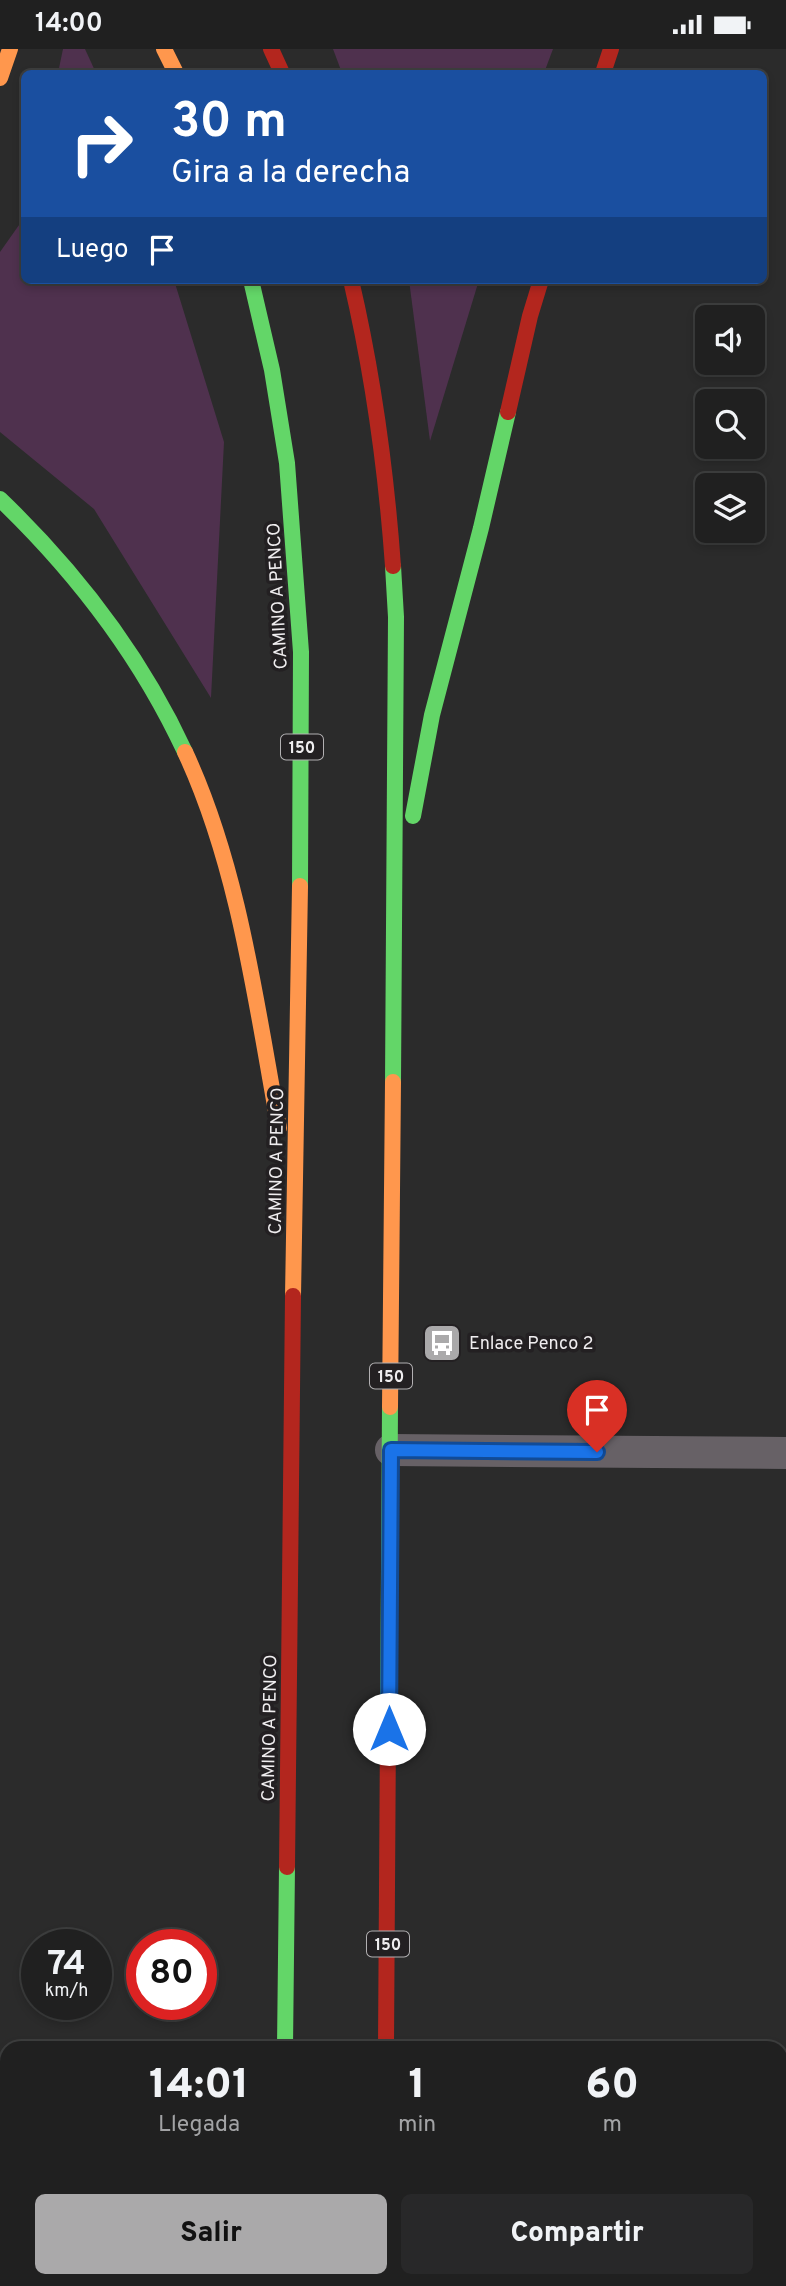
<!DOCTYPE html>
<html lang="es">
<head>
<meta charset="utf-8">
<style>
	:root { --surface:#202020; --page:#282829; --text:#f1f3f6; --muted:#a2a3a5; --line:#3d3e3e; --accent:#aaa9aa }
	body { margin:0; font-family:Overpass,sans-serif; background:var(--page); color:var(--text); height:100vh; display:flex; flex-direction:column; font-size:26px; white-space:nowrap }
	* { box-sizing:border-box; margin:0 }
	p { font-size:23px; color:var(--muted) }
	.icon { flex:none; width:38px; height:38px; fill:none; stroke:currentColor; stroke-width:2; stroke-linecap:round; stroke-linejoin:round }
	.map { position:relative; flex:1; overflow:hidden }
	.sheet { position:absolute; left:0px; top:1992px; width:788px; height:247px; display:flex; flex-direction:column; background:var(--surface); border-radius:21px 21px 0 0; box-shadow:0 4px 10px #0003,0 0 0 2px var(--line) }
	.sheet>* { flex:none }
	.guide { position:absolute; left:21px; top:21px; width:746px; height:214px; border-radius:10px; box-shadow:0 4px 10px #0003,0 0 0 2px var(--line); background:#1a4fa0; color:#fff; overflow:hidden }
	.controls { position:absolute; left:695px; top:256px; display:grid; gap:14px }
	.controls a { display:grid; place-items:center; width:70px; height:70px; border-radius:10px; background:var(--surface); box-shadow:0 4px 10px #0003,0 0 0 2px var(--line); font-size:35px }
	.speed { position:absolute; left:21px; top:1880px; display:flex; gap:14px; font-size:35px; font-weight:700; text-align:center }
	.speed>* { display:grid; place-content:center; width:91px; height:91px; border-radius:50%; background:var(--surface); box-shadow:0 4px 10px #0003,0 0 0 2px var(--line); line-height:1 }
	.speed small { font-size:18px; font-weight:400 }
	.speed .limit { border:10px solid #d22; background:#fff; color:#111 }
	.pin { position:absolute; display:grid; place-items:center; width:60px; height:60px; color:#fff; margin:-72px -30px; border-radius:50% 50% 50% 0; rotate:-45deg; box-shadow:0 0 7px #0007 }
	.pin .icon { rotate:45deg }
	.me { position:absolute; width:77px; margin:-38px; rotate:0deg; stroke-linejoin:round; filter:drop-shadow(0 0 5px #0008) }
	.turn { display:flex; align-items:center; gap:24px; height:147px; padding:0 35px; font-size:32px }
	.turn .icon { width:91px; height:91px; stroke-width:2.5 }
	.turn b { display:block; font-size:49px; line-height:60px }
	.then { display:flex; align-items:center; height:66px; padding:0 35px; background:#0003; gap:14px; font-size:26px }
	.eta { display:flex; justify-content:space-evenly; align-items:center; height:119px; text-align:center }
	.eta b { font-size:42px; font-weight:800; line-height:49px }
	.action { display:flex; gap:14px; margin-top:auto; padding:14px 35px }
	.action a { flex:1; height:80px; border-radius:10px; background:var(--accent); color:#111; font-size:28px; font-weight:800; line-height:80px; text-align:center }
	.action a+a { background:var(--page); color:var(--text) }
	.status { display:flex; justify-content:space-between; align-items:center; height:49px; padding:0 35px; background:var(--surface); direction:ltr }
	.status svg { height:19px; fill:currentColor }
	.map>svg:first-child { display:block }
	.green { fill:#4f314e }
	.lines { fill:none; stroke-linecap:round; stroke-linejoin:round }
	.lane { stroke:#676166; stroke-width:32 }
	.fast { stroke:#63d668; stroke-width:16 }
	.slow { stroke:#ff974d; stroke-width:16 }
	.jam { stroke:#b3261e; stroke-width:16 }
	.route-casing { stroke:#114b97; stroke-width:18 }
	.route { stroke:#1a73e8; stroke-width:12 }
	.labels { text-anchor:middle; stroke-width:7; stroke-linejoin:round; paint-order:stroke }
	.shield { fill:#232022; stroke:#b2b0b2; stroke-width:2 }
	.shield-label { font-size:16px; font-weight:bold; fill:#efedef }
	.street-label { font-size:18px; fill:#efedef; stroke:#232022 }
	.poi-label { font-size:18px; fill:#efedef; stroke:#232022; text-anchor:start }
</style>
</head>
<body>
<div class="status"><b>14:00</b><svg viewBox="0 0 49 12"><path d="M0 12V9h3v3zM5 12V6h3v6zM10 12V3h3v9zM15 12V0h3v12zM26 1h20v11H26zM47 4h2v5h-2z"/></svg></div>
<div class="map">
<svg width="786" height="2237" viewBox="0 0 786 2237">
	<rect width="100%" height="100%" fill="#2b2b2b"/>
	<g class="green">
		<path d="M 63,0 L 85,0 L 96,24 L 58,24 Z"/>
		<path d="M 333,0 L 553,0 L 544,24 L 342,24 Z"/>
		<path d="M 24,169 L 24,231 L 174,231 L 224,393 L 211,649 L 94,460 L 0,383 L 0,203 Z"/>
		<path d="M 409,231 L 479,231 L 430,392 Z"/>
	</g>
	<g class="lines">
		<g class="lane">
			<path d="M 391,1401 L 786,1404"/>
			<path d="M 780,2059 L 786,2059"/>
		</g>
		<g class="fast">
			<path d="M 251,231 L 272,321 L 287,414 L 301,603 L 300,837"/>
			<path d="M 0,450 C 77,524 140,606 185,703"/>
			<path d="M 413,767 L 432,666 L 481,479 L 508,363"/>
			<path d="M 393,1033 L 396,568 L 393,517"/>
			<path d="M 388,1680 L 390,1358"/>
			<path d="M 285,1998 L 287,1818"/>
		</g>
		<g class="slow">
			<path d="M 164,0 L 176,24"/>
			<path d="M 0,29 L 10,0"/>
			<path d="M 185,703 C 239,819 256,954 279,1079"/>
			<path d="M 293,1247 L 300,837"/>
			<path d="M 390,1358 L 393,1033"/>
			<path d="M 282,2231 L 282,2237"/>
		</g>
		<g class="jam">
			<path d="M 271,0 L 282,24"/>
			<path d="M 603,24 L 611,0"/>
			<path d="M 351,231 C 373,325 386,420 393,517"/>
			<path d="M 508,363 L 530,267 L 541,231"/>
			<path d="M 287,1818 L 293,1247"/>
			<path d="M 386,1998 L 388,1680"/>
			<path d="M 384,2231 L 384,2237"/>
		</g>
	</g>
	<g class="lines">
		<defs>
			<path id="route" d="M 389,1680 L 391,1401 L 597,1403"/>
		</defs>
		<use href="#route" class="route-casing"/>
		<use href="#route" class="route"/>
	</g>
	<defs>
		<symbol id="bus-square" viewBox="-11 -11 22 22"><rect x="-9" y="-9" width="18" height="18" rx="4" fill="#aaa9aa" stroke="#232022"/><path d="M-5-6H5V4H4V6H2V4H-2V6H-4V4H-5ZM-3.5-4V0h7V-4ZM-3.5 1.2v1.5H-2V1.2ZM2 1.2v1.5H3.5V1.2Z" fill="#fff"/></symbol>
	</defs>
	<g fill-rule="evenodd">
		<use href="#bus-square" x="420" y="1272" width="44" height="44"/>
	</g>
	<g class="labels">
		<g class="shield">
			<rect x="281" y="685.5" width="42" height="25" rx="5"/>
			<rect x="370" y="1314.5" width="42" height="25" rx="5"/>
			<rect x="367" y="1882.5" width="42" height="25" rx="5"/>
		</g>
		<g class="shield-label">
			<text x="302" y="704">150</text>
			<text x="391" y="1333">150</text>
			<text x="388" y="1901">150</text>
		</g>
		<g class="street-label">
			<text transform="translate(277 547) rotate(-93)" y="6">CAMINO A PENCO</text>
			<text transform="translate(276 1112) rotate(-89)" y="6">CAMINO A PENCO</text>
			<text transform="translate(269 1679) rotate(-89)" y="6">CAMINO A PENCO</text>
		</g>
		<g class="poi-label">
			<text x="469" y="1300">Enlace Penco 2</text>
		</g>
	</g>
</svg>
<div class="controls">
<a><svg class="icon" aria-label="sound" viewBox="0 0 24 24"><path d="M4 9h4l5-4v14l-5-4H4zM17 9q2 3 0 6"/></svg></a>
<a><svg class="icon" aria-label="search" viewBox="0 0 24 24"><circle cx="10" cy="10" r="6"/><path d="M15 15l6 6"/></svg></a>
<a><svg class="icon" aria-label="layers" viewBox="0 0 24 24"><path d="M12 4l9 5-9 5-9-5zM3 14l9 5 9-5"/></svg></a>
</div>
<div class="speed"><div>74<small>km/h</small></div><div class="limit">80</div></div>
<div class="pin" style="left:597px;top:1403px;background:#d93025"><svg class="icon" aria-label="arrive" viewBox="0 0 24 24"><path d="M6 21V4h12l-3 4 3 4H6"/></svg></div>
<svg class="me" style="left:389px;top:1680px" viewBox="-20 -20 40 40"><circle r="19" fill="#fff"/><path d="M0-13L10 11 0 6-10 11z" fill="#1a73e8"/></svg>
<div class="guide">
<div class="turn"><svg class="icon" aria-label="right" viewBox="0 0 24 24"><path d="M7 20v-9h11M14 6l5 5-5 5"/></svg><div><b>30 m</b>Gira a la derecha</div></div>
<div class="then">Luego<svg class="icon" aria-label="arrive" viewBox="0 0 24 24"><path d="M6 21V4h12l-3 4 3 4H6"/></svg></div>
</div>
<section class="sheet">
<div class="eta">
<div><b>14:01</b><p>Llegada</p></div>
<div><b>1</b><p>min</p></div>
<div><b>60</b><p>m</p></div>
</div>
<div class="action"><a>Salir</a><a>Compartir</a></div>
</section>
</div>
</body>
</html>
